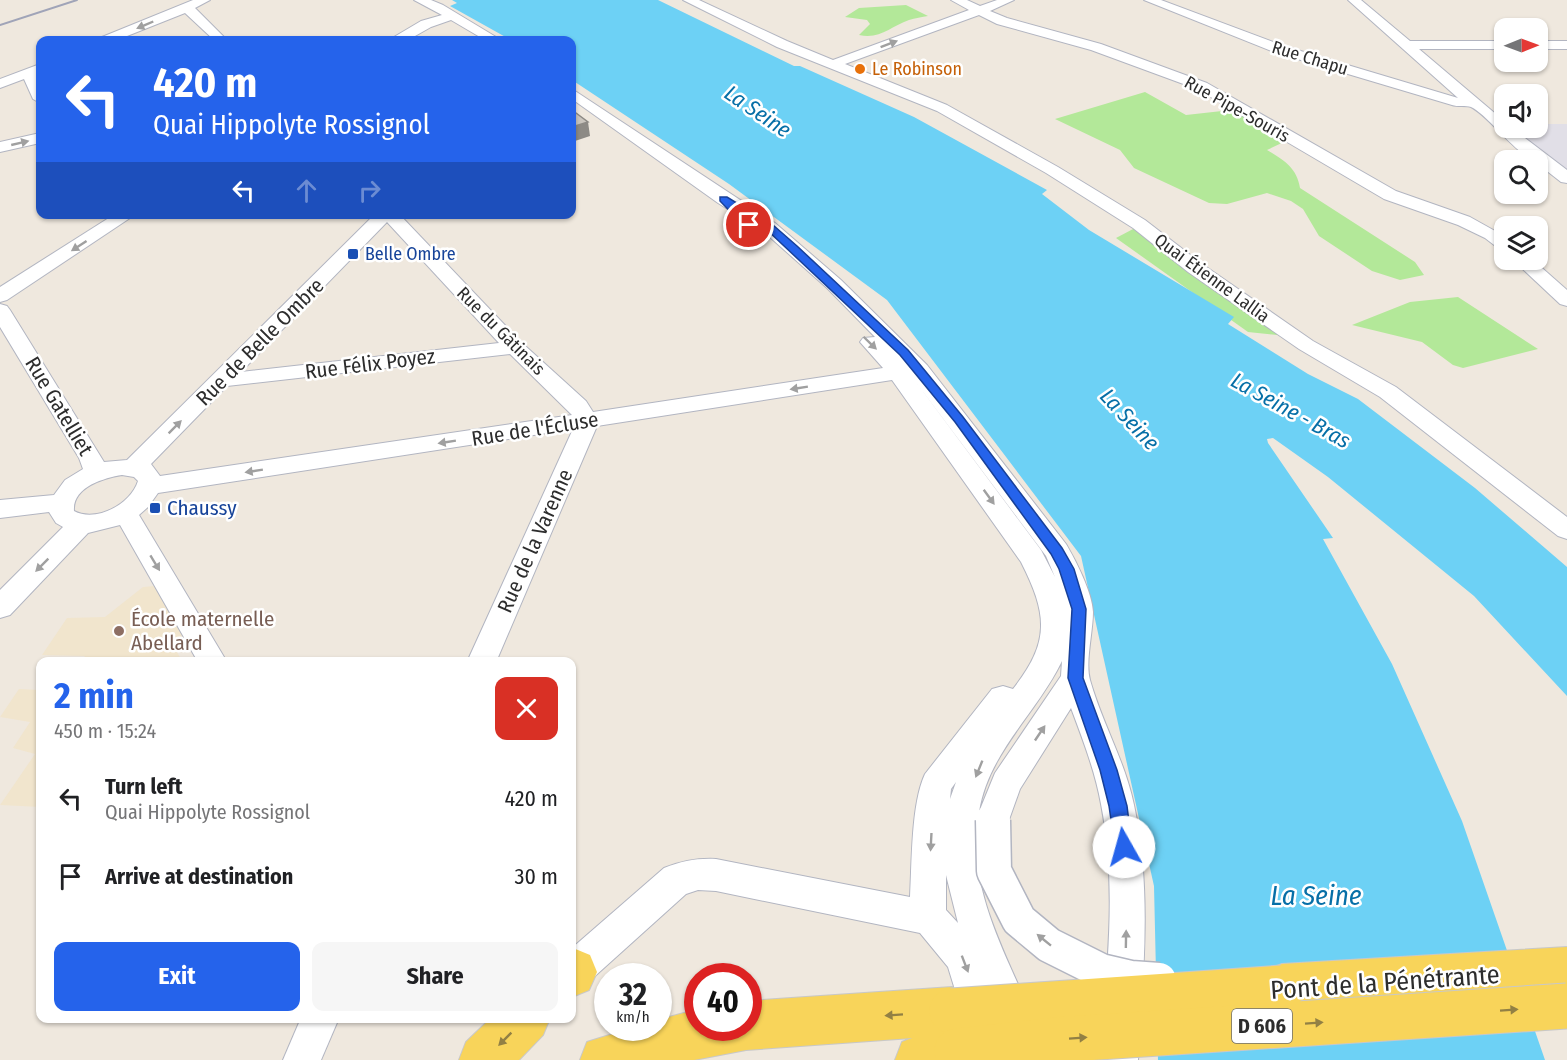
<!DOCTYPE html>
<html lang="en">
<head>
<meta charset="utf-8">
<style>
	:root { --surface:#fff; --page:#f6f6f6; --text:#202124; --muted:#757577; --accent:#2563eb }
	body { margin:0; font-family:"Fira Sans Condensed",sans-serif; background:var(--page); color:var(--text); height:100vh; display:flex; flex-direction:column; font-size:22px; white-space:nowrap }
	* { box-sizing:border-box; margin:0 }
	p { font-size:20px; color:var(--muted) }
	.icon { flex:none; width:33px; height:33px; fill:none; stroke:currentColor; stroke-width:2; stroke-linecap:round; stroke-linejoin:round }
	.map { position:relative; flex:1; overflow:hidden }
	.drawer { position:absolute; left:36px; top:657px; width:540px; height:366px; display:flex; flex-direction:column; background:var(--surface); border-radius:12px; box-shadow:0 2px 4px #0004 }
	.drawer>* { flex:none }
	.banner { position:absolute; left:36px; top:36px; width:540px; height:183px; border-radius:12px; box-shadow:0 2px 4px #0004; background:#2563eb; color:#fff; overflow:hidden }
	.needle { width:39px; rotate:89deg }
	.controls { position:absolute; left:1494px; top:18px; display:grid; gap:12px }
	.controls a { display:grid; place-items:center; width:54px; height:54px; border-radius:12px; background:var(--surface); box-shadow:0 2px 4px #0004; font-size:30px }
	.speed { position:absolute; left:594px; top:963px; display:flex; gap:12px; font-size:30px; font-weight:700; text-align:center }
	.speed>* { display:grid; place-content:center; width:78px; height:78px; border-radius:50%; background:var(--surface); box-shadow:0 2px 4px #0004; line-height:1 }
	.speed small { font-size:15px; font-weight:400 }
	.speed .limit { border:9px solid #d22; background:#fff; color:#111 }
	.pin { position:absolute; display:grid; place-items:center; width:51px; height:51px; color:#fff; margin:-26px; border:3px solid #fff; border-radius:50%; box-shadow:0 2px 6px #0007 }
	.me { position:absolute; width:66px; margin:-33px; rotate:353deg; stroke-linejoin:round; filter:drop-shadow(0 0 4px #0008) }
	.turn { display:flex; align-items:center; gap:21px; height:126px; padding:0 18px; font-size:27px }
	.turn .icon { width:78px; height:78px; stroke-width:2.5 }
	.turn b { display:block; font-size:42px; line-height:51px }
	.lanes { display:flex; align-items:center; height:57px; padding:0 18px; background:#0003; justify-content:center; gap:30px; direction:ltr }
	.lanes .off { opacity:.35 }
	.round { display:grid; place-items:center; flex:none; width:63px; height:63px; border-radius:12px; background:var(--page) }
	.summary { display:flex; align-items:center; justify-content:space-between; height:102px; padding:0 18px }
	h1 { font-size:36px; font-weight:700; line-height:45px; color:var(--accent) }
	.cta { display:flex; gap:12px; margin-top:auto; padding:12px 18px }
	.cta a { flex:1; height:69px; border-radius:12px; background:var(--accent); color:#fff; font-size:24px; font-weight:700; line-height:69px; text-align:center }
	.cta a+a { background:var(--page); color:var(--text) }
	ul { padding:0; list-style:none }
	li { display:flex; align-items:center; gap:18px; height:78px; padding:0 18px }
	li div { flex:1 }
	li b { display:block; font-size:22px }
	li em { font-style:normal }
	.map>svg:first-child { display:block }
	.industrial { fill:#e1dfe7 }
	.education { fill:#f1e5cd }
	.green { fill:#b3e899 }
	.water { fill:#6dd1f5 }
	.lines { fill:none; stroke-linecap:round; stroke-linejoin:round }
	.minor-casing { stroke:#b2b5c1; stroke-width:2 }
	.major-casing { stroke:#c8c8c8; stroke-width:2 }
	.minor { fill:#fff; fill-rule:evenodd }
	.major { fill:#f8d45a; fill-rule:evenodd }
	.rail { stroke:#a0a4b8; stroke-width:2 }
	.minor-bridge-casing { stroke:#b2b5c1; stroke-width:37; stroke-linecap:butt }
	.major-bridge-casing { stroke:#c8c8c8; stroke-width:47; stroke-linecap:butt }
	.minor-bridge { stroke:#fff; stroke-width:34 }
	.major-bridge { stroke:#f8d45a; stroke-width:45 }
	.shaded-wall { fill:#8d8a85 }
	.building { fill:#cac5be; stroke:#8d8a85; stroke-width:1.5 }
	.oneway { fill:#a0a0a0 }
	.oneway2 { fill:#928044 }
	.route { fill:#2563eb; stroke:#184099; stroke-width:1.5 }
	.food-dot { fill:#e8710a; stroke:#fff; stroke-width:2 }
	.transit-dot { fill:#1a4fb4; stroke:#fff; stroke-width:2 }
	.education-dot { fill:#8d6e63; stroke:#fff; stroke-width:2 }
	.labels { text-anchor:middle; stroke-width:5; stroke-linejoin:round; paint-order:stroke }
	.far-street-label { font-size:18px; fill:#2d2d2d; stroke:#fff }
	.far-food-label { font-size:18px; fill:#c56008; stroke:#fff; text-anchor:start }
	.far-transit-label { font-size:18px; fill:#164399; stroke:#fff; text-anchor:start }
	.shield { fill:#fff; stroke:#6c6c6c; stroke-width:1.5 }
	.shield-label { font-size:20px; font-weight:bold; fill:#2d2d2d }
	.street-label { font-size:21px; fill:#2d2d2d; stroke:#fff }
	.transit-label { font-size:21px; fill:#164399; stroke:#fff; text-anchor:start }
	.education-label { font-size:21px; fill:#785e54; stroke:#fff; text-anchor:start }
	.water-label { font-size:22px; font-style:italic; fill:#066fa7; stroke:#fff }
	.near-street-label { font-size:26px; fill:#2d2d2d; stroke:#fff }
	.near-water-label { font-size:27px; font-style:italic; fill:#066fa7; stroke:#fff }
</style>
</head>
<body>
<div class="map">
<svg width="1567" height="1060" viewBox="0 0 1567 1060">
	<rect width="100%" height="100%" fill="#efe8de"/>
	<path class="industrial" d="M 1538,124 L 1567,124 L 1567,174 L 1510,128 L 1538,128 Z"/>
	<g class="education">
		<path d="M 155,586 L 189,645 L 177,652 L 182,661 L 81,661 L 85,656 L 42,655 L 67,618 L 105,617 L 143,587 Z"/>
		<path d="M 19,689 L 40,690 L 40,807 L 0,805 L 35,754 L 13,748 L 30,722 L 0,717 Z"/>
	</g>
	<g class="green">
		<path d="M 906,5 L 928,16 C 922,17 915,18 909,20 C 891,26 880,40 859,35 L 870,24 L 867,20 L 845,17 L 859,8 Z"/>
		<path d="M 1145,92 L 1186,115 L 1240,109 L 1286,141 L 1267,150 C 1284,160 1297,168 1300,188 L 1415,262 L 1424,275 L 1400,280 L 1372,271 L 1319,236 L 1303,209 L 1291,201 L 1267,193 L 1227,204 L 1209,203 L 1134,168 L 1120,150 L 1055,119 Z"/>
		<path d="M 1135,228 L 1287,336 L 1248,332 L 1116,238 Z"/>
		<path d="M 1458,297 L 1538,349 L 1463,368 L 1453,365 L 1422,342 L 1352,325 L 1410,302 Z"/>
	</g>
	<path class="water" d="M 452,0 L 658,0 L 794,66 L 800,66 L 914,117 L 1047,190 L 1042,194 L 1089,230 L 1234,317 L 1228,324 L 1308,374 L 1358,399 L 1475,488 L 1567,567 L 1567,696 L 1474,596 L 1328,477 L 1273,438 L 1267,439 L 1268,443 L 1333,538 L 1323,539 L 1392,664 L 1462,821 L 1545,1060 L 1158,1060 L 1154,886 L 1081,556 L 887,300 L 729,184 L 572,80 L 572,40 L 511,40 L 450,6 L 457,3 Z"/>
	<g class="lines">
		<defs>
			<g id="minor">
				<path d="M 193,0 L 210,0 L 195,8 L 227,40 L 214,40 L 185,13 L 117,40 L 100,40 L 102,37 Z"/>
				<path d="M 414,0 L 431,0 L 443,5 L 501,40 L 485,40 L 451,20 L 431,27 L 408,40 L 393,40 L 394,37 L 421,21 L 442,15 Z"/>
				<path d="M 683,0 L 699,0 L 787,41 L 833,60 L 969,10 L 951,0 L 967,0 L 980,6 L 997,0 L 1014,0 L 990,11 L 1007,18 L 1101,44 L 1207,83 L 1396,191 L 1470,217 L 1504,236 L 1504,249 L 1498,248 L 1485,238 L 1458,225 L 1384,199 L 1197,89 L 1091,50 L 997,24 L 979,15 L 845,64 L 947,105 L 1058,167 L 1145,220 L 1202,264 L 1313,341 L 1396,387 L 1567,517 L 1567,539 L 1558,536 L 1380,397 L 1299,349 L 1188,272 L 1133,228 L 1046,173 L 937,111 L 777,47 Z"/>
				<path d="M 1144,0 L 1161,0 L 1284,46 L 1458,98 L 1348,0 L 1361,0 L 1410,41 L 1504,41 L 1504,49 L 1419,49 L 1504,121 L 1504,128 L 1512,128 L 1567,170 L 1567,183 L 1561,182 L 1538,164 L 1538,160 C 1518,159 1490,116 1471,107 C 1466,105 1457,107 1452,105 L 1274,52 Z"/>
				<rect x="1538" y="41" width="29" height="8"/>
				<path d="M 40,64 L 40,73 L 37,74 L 40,79 L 40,103 L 33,99 L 24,79 L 0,88 L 0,79 Z"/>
				<path d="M 572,89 L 775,223 L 841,280 L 927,365 L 1066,544 C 1076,561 1092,592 1093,612 C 1093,632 1085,662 1090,680 C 1102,723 1125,761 1134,805 C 1152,889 1143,976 1138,1060 L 1100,1060 C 1106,976 1118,888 1101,804 C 1095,771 1083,740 1071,708 L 1020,789 L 1005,831 L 993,835 L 981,831 L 978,823 C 968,890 1007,956 1032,1016 L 1026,1029 L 1013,1035 L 1000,1029 L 998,1024 L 994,1032 L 981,1038 L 968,1032 L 948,967 L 920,933 L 716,891 L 698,890 L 686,894 L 585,985 L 572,990 L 572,948 L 664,868 C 682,861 697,858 716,859 L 910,897 C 912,862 911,804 925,774 L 992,689 L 1003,686 L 1013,689 C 1050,642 1048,615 1021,562 L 892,380 L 597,426 L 496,662 L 467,662 L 573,429 L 158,493 L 148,507 L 139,515 L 227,662 L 198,662 L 120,525 L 88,533 L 10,615 L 0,618 L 0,590 L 63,527 L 56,523 L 49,512 L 0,518 L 0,500 L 54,495 L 65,480 L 83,469 L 79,458 L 0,327 L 0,304 L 7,306 L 10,310 L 104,462 L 127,460 L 375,214 L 399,214 L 522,343 L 586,401 L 593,412 L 883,368 L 860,342 L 863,338 L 875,337 L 827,288 L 763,231 L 718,203 L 572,99 ZM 387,222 L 499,343 L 241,372 ZM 510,354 L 572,415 L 160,476 L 151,464 L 227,386 ZM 912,377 L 1046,556 L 1055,577 L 1041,550 ZM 122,475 L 134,477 L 138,481 C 131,504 96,523 74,511 C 72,487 104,478 122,475 ZM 1062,661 L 1061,676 L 995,773 L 979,812 C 988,753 1037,713 1062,661 ZM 956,782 L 950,799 L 951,789 ZM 946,875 L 958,923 L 946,910 Z"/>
				<path d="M 40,133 L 40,143 L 0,152 L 0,142 Z"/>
				<path d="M 115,214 L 136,214 L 7,300 L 0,302 L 0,287 Z"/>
				<path d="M 1513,260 L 1533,260 L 1567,290 L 1567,306 L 1560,304 Z"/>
				<path d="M 301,1018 L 339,1018 L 321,1060 L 283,1060 Z"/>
			</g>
			<g id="major">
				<path d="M 1567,947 L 1567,995 L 1282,1012 L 1265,1005 L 1258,988 L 1265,971 L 1282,964 Z"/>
				<path d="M 573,948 L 590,955 L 597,972 L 589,990 L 572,997 Z"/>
				<path d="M 952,987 L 969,994 L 976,1011 L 969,1028 L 966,1030 L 975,1033 L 982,1051 L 978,1060 L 895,1060 L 902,1042 L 912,1038 L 746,1050 L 694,1060 L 580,1060 L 587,1042 L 632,1028 L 658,1028 L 658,1020 L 695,1010 L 698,1010 L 698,1028 L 748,1028 L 748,1001 Z"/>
				<path d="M 491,1018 L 550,1018 L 543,1035 L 519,1060 L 459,1060 L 466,1042 Z"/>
			</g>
		</defs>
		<use href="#minor" class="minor-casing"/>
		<use href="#major" class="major-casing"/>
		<use href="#minor" class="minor"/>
		<use href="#major" class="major"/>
		<path class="rail" d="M 0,25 L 77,0"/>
		<defs>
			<path id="minor-bridge" d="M 993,820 L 994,871 L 1019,920 L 1049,945 L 1101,971 L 1131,978 L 1159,980"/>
			<g id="major-bridge">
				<path d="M 952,1011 L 1282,988"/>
				<path d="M 957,1051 L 1054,1040 L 1567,1006"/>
			</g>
		</defs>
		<use href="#minor-bridge" class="minor-bridge-casing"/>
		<use href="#major-bridge" class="major-bridge-casing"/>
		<use href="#minor-bridge" class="minor-bridge"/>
		<use href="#major-bridge" class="major-bridge"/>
	</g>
	<path class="shaded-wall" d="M 588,122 L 590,136 L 572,142 L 572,127 Z"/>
	<path class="building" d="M 572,110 L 588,122 L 572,127 Z"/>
	<defs><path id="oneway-solid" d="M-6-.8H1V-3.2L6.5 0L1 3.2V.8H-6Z" transform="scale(1.5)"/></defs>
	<g class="oneway">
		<use href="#oneway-solid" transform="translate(145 25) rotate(157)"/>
		<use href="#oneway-solid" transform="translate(889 44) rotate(-21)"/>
		<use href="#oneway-solid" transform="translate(20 143) rotate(-13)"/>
		<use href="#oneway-solid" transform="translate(79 246) rotate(147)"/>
		<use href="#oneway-solid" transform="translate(870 343) rotate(44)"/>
		<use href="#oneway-solid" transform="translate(799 388) rotate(171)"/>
		<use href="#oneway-solid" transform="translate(175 427) rotate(-45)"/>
		<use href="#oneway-solid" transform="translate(447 442) rotate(171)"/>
		<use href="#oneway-solid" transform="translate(254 471) rotate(171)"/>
		<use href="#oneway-solid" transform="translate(989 497) rotate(54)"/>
		<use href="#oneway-solid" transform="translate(155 563) rotate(59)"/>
		<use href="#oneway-solid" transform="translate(42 565) rotate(135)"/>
		<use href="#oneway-solid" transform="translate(1040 733) rotate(-56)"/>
		<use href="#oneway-solid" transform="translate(979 769) rotate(112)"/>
		<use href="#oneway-solid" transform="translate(931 842) rotate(93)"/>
		<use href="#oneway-solid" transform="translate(1126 939) rotate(-89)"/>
		<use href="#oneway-solid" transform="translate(1044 940) rotate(-141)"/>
		<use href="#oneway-solid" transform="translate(965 964) rotate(69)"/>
	</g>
	<g class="oneway2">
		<use href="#oneway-solid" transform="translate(1509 1010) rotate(-4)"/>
		<use href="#oneway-solid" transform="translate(894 1015) rotate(176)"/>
		<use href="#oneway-solid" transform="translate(1314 1023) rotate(-4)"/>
		<use href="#oneway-solid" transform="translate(1078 1038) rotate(-4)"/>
		<use href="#oneway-solid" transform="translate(505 1039) rotate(135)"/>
	</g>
	<path class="route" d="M 720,197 L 727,197 L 773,225 L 797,246 L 908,350 L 963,417 L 1062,548 L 1074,569 L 1086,609 L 1083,678 L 1117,770 L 1127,806 L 1132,847 L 1130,853 L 1124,856 L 1117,853 L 1115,847 L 1109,806 L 1100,770 L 1068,678 L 1072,609 L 1059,569 L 1051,554 L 955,422 L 900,355 L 766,229 L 746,217 L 753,225 L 745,227 L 720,201 Z"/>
	<circle class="food-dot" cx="860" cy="69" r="6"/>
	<g class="transit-dot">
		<rect x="347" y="248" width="12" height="12" rx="3"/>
		<rect x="149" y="502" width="12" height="12" rx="3"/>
	</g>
	<circle class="education-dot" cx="119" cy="631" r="6"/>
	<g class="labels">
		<g class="far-street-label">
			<text transform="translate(1310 58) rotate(17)" y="6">Rue Chapu</text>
			<text transform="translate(1237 109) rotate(29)" y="6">Rue Pipe-Souris</text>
			<text transform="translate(1212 278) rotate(36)" y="6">Quai Étienne Lallia</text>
			<text transform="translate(501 331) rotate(45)" y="6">Rue du Gâtinais</text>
		</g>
		<g class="far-food-label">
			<text x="872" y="75">Le Robinson</text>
		</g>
		<g class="far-transit-label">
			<text x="365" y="260">Belle Ombre</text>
		</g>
		<rect class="shield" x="1232" y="1009" width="60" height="34" rx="4.5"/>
		<g class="shield-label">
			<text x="1262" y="1033">D 606</text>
		</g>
		<g class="street-label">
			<text transform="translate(260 342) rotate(-45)" y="7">Rue de Belle Ombre</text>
			<text transform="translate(370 364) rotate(-7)" y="7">Rue Félix Poyez</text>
			<text transform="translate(59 406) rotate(59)" y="7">Rue Gatelliet</text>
			<text transform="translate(535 429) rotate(-9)" y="7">Rue de l'Écluse</text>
			<text transform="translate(535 541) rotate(-66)" y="7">Rue de la Varenne</text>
		</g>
		<g class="transit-label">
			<text x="167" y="515">Chaussy</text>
		</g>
		<g class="education-label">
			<text x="131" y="626">École maternelle<tspan x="131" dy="24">Abellard</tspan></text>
		</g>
		<g class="water-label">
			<text transform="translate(758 111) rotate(34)" y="8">La Seine</text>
			<text transform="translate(1291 410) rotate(29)" y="8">La Seine - Bras</text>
			<text transform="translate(1130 419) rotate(47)" y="8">La Seine</text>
		</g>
		<g class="near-street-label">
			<text transform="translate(1385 982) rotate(-4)" y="9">Pont de la Pénétrante</text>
		</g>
		<g class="near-water-label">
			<text x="1316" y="905">La Seine</text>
		</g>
	</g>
</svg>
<div class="controls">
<a><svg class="needle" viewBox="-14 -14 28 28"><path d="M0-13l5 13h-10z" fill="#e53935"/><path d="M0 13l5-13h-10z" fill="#757577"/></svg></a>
<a><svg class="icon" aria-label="sound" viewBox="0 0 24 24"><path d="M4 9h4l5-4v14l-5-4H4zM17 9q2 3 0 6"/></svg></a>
<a><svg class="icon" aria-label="search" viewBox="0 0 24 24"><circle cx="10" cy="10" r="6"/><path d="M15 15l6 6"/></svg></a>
<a><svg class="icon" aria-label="layers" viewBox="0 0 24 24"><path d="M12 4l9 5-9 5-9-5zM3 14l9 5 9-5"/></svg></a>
</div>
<div class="speed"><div>32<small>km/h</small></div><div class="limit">40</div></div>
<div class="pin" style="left:749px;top:225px;background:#d93025"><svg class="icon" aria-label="arrive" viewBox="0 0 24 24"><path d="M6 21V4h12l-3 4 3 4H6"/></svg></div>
<svg class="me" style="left:1124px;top:847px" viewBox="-20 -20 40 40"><circle r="19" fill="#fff"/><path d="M0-13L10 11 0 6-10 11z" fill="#2563eb"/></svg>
<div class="banner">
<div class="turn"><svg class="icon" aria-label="left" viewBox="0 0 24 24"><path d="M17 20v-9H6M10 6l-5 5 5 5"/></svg><div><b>420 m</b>Quai Hippolyte Rossignol</div></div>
<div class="lanes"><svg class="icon" aria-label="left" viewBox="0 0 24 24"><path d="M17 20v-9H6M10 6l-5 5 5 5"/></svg><svg class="icon off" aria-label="ahead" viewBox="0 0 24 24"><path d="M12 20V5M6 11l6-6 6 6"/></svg><svg class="icon off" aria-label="right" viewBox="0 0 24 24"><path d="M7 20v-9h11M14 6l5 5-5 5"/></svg></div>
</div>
<section class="drawer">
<div class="summary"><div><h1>2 min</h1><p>450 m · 15:24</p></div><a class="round" style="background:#d93025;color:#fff"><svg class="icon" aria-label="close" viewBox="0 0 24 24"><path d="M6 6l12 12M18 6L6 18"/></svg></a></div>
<ul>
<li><svg class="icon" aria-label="left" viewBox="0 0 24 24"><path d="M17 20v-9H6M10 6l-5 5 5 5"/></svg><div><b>Turn left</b><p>Quai Hippolyte Rossignol</p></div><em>420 m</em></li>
<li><svg class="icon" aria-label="arrive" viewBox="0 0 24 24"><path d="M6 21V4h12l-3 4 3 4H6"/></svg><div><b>Arrive at destination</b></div><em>30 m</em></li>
</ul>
<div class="cta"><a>Exit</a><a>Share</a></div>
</section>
</div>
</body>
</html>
